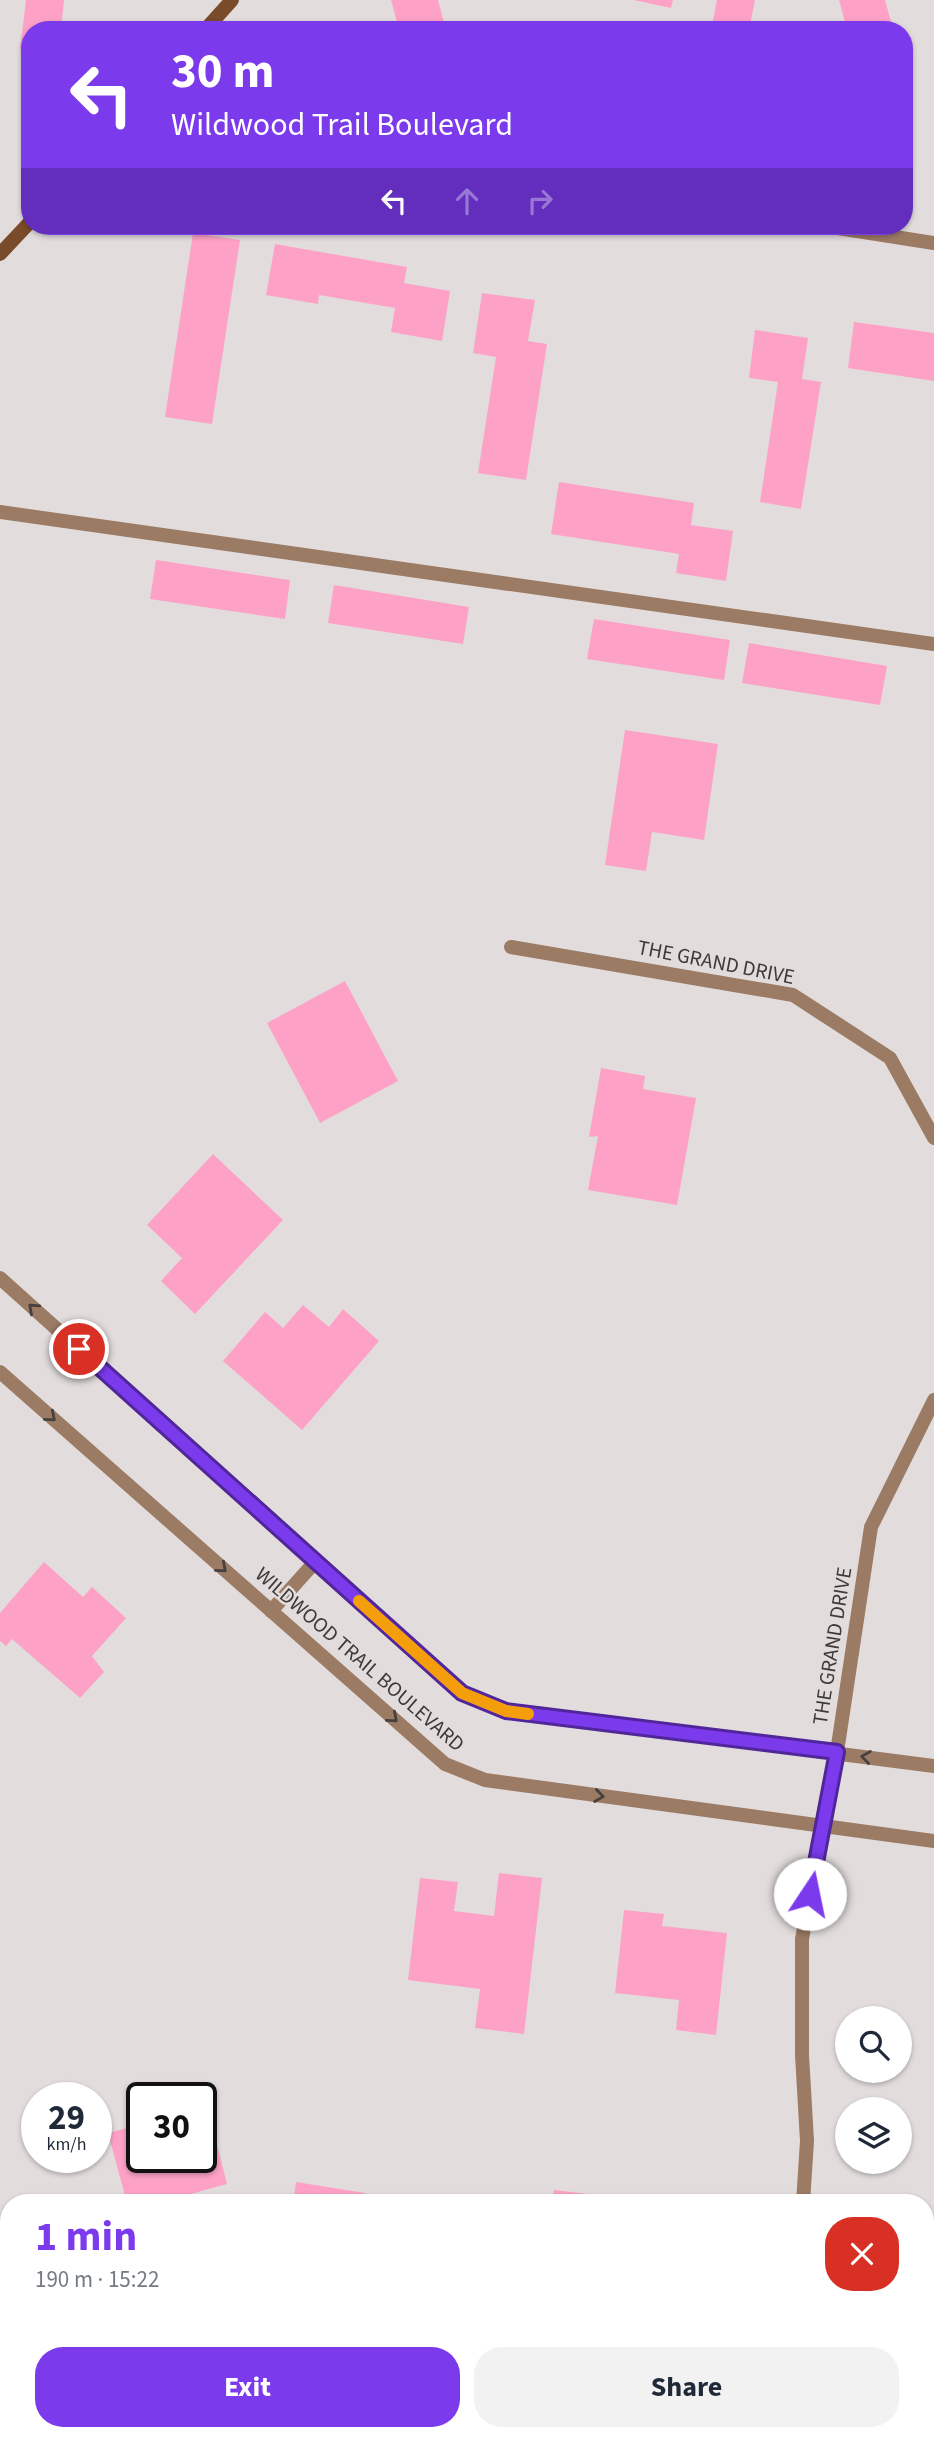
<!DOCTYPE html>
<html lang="en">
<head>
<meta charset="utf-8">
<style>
	:root { --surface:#fff; --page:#f2f2f3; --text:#1f2937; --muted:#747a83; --accent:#7c3aed }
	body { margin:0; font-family:"Source Sans 3",sans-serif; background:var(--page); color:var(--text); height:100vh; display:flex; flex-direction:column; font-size:26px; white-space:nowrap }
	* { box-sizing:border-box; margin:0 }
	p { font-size:23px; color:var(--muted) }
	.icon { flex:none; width:38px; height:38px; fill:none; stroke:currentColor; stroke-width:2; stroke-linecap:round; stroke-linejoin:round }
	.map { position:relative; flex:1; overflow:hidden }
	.sheet { position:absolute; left:0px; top:2194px; width:934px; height:247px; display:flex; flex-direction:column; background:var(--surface); border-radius:28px 28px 0 0; box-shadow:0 2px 5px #0004 }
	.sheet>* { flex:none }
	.guide { position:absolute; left:21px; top:21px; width:892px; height:214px; border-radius:28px; box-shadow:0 2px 5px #0004; background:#7c3aed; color:#fff; overflow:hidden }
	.tools { position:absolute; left:835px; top:2006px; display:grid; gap:14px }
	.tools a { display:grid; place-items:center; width:77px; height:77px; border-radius:50%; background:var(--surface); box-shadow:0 2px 5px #0004; font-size:35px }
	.speed { position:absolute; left:21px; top:2082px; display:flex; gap:14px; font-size:35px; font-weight:700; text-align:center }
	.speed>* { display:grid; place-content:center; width:91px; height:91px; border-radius:50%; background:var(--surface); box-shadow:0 2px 5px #0004; line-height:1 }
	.speed small { font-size:18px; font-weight:400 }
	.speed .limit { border:4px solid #111; border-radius:10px; background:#fff; color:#111 }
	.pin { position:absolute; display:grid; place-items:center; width:60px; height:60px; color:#fff; margin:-30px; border:4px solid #fff; border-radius:50%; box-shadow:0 2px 7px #0007 }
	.me { position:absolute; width:77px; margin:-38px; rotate:11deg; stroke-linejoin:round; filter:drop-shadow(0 0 5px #0008) }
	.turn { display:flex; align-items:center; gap:24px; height:147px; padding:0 35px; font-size:32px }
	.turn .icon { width:91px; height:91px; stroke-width:2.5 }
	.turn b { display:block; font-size:49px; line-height:60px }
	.lanes { display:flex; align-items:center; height:66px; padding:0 35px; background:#0003; justify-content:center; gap:35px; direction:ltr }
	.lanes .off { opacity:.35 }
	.round { display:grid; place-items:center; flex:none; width:74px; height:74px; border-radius:28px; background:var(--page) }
	.head { display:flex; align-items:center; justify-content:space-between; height:119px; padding:0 35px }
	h1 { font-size:42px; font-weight:700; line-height:52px; color:var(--accent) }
	.cta { display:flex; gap:14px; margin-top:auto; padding:14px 35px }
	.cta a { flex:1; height:80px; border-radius:28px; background:var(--accent); color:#fff; font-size:28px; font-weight:700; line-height:80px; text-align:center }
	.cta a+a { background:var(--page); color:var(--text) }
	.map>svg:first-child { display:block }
	.building { fill:#fda2c6 }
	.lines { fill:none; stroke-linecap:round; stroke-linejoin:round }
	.minor { stroke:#9c7b65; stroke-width:14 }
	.secondary { stroke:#7a4b2b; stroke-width:14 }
	.oneway { stroke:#46403e }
	.route-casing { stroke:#51269a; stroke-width:18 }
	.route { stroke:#7c3aed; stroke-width:12 }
	.slow { stroke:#f59e0b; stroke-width:12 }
	.labels { text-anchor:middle; stroke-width:5; stroke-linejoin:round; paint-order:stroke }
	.street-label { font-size:21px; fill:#3d3a3a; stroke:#e2dddc }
</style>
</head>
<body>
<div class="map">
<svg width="934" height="2440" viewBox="0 0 934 2440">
	<rect width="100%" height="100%" fill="#e2dddc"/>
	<g class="building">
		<path d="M 26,0 L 64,0 L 61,30 L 30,30 L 30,50 L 20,49 Z"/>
		<path d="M 391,0 L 438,0 L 446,30 L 399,30 Z"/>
		<path d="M 634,0 L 673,0 L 671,8 Z"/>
		<path d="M 717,0 L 755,0 L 749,30 L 711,30 Z"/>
		<path d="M 839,0 L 885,0 L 893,29 L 847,30 Z"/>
		<path d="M 905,83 L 913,113 L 905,114 Z"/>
		<path d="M 193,233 L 240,240 L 212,424 L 165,417 Z"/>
		<path d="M 275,244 L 407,267 L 404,283 L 450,291 L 442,341 L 391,332 L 395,308 L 319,295 L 318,304 L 266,295 Z"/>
		<path d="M 482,293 L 535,300 L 528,341 L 547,344 L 526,480 L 478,473 L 496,357 L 473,353 Z"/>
		<path d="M 854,322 L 934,333 L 934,381 L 848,368 Z"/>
		<path d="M 755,330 L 808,338 L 802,379 L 821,382 L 801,509 L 760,502 L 778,382 L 749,378 Z"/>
		<path d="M 559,482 L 694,503 L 691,525 L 733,531 L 726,581 L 676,573 L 679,554 L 551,534 Z"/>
		<path d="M 156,560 L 290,580 L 285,619 L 150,599 Z"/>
		<path d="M 334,585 L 469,607 L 463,644 L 328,623 Z"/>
		<path d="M 594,619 L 730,640 L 724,680 L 587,659 Z"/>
		<path d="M 749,643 L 887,666 L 880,705 L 742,683 Z"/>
		<path d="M 625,730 L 718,744 L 704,840 L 652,832 L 646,871 L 605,865 Z"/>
		<path d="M 345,981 L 398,1081 L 320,1123 L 267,1023 Z"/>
		<path d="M 601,1068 L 645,1076 L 643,1089 L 696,1098 L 677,1205 L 588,1190 L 598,1136 L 589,1137 Z"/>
		<path d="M 213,1154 L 283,1220 L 195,1314 L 161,1281 L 182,1258 L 147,1225 Z"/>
		<path d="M 303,1305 L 329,1327 L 343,1309 L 379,1341 L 302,1430 L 223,1361 L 265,1312 L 283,1328 Z"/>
		<path d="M 44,1562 L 83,1597 L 92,1587 L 126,1618 L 92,1656 L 104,1672 L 80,1698 L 12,1639 L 6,1646 L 0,1641 L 0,1613 Z"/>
		<path d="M 499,1873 L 542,1878 L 524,2034 L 475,2028 L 480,1989 L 408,1980 L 420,1878 L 458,1882 L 454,1911 L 494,1916 Z"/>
		<path d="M 624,1910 L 664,1914 L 662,1926 L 727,1933 L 716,2035 L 676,2030 L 679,2000 L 615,1993 Z"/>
		<path d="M 202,2117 L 207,2134 L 214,2133 L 227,2184 L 158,2203 L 127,2203 L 108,2133 L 142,2124 L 142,2158 L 201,2158 Z"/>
		<path d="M 296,2182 L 365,2193 L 364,2203 L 293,2203 Z"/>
		<path d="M 554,2190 L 588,2194 L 587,2203 L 552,2203 Z"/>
		<path d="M 926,2409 L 934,2410 L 934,2440 L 875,2440 L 847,2435 L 848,2432 L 926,2432 Z"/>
	</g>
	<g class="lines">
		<g class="minor">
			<path d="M 825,226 L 934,243"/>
			<path d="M 0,512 L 934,644"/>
			<path d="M 511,947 L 793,995 L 890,1058 L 934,1138"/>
			<path d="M 0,1278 L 462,1693 L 506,1711 L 934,1766"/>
			<path d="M 0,1372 L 445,1764 L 485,1780 L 934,1841"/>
			<path d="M 271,1611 L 315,1562"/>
			<path d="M 803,2203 L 807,2141 L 802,2055 L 802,1939 L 837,1752 L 871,1527 L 934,1400"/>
			<path d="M 1,2440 L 9,2396"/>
			<path d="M 223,2440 L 242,2432"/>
			<path d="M 771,2440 L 772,2432"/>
		</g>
		<g class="secondary">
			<path d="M 205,30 L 232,0"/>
			<path d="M 0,254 L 30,222"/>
		</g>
	</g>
	<defs><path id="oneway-chevron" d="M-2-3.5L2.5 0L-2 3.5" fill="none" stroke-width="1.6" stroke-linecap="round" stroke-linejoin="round" transform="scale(1.75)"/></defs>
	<g class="oneway">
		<use href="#oneway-chevron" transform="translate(33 1308) rotate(-138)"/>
		<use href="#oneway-chevron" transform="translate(51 1417) rotate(41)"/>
		<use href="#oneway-chevron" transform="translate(222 1568) rotate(41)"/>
		<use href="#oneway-chevron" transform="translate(393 1718) rotate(41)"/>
		<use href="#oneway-chevron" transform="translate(866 1757) rotate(-172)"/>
		<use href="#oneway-chevron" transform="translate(599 1796) rotate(8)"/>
	</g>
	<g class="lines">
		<defs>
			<path id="route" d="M 79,1349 L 462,1693 L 506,1711 L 837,1752 L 810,1894"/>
		</defs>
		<use href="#route" class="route-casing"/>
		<use href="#route" class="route"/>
		<path class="slow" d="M 359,1601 L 462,1693 L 506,1711 L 528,1714"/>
	</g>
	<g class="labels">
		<g class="street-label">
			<text transform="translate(716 962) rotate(11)" y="7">THE GRAND DRIVE</text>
			<text transform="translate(832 1646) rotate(-81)" y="7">THE GRAND DRIVE</text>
			<text transform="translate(360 1659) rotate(41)" y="7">WILDWOOD TRAIL BOULEVARD</text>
		</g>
	</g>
</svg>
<div class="tools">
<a><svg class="icon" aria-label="search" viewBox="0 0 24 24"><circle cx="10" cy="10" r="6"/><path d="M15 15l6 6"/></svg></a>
<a><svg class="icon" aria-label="layers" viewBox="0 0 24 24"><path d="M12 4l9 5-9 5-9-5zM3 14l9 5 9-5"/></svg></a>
</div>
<div class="speed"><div>29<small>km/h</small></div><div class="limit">30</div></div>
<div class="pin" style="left:79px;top:1349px;background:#d93025"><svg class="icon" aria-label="arrive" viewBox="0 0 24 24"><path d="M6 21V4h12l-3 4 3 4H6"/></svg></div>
<svg class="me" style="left:810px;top:1894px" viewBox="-20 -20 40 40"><circle r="19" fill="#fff"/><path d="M0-13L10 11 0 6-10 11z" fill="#7c3aed"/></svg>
<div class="guide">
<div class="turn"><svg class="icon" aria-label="left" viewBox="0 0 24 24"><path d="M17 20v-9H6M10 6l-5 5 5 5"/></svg><div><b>30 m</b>Wildwood Trail Boulevard</div></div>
<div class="lanes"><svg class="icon" aria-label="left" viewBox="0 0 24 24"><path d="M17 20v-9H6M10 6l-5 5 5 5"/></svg><svg class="icon off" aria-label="ahead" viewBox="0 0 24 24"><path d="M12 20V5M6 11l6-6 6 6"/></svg><svg class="icon off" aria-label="right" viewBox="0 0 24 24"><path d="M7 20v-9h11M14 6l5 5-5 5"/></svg></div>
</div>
<section class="sheet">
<div class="head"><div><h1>1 min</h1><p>190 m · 15:22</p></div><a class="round" style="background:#d93025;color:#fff"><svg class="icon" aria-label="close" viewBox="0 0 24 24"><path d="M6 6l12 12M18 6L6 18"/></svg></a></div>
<div class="cta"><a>Exit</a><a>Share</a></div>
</section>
</div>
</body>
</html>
